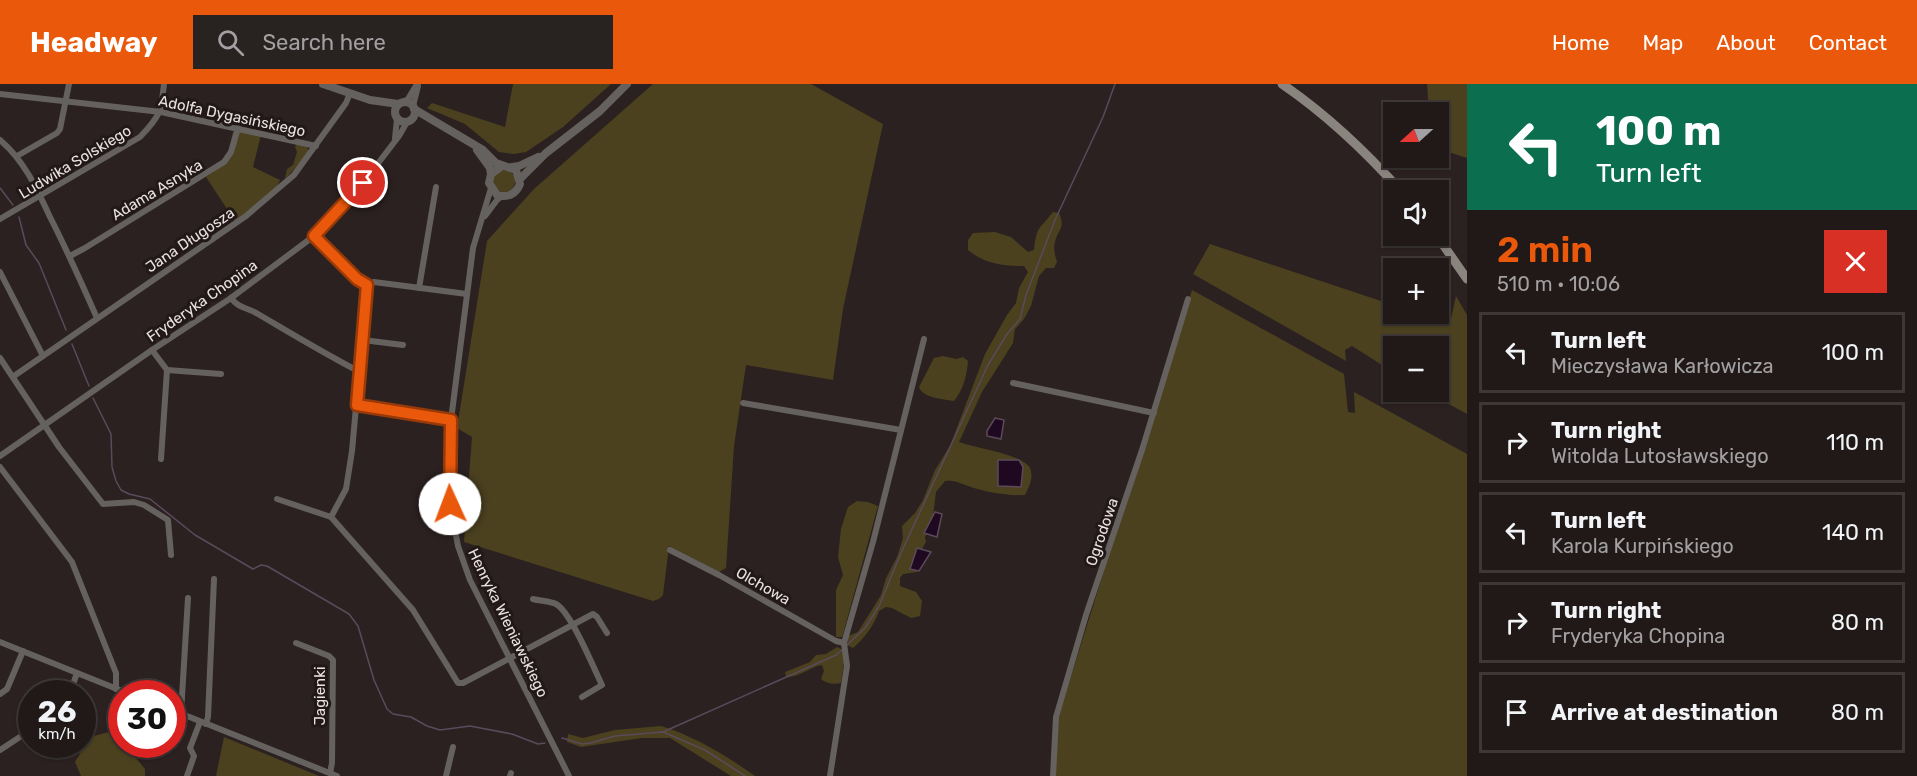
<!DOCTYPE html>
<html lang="en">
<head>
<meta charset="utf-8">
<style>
	:root { --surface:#201918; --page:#282221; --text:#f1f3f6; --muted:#a2a0a2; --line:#3d3837; --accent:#ea580c }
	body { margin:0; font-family:Rubik,sans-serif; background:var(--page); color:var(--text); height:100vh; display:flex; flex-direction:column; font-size:22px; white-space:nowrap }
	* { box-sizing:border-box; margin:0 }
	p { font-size:20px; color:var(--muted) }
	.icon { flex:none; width:33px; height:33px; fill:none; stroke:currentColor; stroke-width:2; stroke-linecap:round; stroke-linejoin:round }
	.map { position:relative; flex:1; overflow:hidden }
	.side { display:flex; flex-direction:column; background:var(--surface); width:450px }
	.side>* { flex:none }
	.guide { background:#0b6e4f; color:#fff; overflow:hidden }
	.needle { width:39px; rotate:249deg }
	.fabs { position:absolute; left:1383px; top:18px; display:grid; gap:12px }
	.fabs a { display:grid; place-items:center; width:66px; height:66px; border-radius:0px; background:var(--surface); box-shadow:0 2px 4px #0004,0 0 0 2px var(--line); font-size:30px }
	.speed { position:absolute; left:18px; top:596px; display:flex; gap:12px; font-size:30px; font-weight:700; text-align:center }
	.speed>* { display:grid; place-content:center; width:78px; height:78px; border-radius:50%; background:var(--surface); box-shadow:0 2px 4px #0004,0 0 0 2px var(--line); line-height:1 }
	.speed small { font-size:15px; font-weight:400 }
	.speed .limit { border:9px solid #d22; background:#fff; color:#111 }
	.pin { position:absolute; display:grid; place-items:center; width:51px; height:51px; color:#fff; margin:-26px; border:3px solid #fff; border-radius:50%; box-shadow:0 2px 6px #0007 }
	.me { position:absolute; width:66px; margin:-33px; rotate:358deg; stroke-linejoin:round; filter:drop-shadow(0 0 4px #0008) }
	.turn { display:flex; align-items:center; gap:21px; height:126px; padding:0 30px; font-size:27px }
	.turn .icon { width:78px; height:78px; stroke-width:2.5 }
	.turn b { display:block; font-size:42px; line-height:51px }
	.round { display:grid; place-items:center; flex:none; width:63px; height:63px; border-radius:0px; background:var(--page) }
	.overview { display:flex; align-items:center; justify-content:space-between; height:102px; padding:0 30px }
	h1 { font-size:36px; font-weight:600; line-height:45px; color:var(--accent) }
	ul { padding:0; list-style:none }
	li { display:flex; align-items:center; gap:18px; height:81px; margin:0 12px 9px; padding:0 18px; border:3px solid var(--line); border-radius:0px }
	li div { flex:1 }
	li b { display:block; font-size:22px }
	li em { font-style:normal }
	header { display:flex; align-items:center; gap:36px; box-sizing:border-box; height:84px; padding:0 30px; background:var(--accent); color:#fff }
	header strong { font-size:28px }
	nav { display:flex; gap:33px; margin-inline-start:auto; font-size:21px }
	.search { width:420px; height:54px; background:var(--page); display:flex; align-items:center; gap:15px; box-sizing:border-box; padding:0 21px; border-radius:0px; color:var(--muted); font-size:22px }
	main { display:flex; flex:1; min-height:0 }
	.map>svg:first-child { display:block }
	.green { fill:#4b411f }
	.water { fill:#1e0921; stroke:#5b4a5b; stroke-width:1.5 }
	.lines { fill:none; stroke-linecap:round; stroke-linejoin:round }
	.stream { stroke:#5b4a5b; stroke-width:1.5 }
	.minor { stroke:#65615e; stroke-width:6 }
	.tertiary { stroke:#65615e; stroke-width:8 }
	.secondary { stroke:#8a847f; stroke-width:9 }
	.route-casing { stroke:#983908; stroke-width:15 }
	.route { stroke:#ea580c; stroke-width:10 }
	.labels { text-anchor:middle; stroke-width:6; stroke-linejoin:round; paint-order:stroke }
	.street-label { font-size:15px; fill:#e9e2e1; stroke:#211817 }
</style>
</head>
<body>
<header>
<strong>Headway</strong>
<div class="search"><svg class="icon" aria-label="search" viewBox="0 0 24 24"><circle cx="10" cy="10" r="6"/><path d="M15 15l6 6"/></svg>Search here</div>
<nav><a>Home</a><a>Map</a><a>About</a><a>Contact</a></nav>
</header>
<main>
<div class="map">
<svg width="1467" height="692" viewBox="0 0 1467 692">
	<rect width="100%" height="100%" fill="#2b2120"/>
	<g class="green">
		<path d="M 513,0 L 611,0 L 563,43 L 526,68 L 514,70 L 499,68 L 465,40 L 427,24 L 432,19 L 505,43 Z"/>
		<path d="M 653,0 L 811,0 L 883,40 L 843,225 L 833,296 L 746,281 L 734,362 L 726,484 L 719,488 L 669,462 L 663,511 L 659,515 L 653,517 L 464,458 L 472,353 L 457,344 L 487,157 L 534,105 Z"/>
		<path d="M 1427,0 L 1467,0 L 1467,74 L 1439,65 L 1438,28 L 1429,28 Z"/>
		<path d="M 236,46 L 261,51 L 253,83 L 280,96 L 276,106 L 235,137 L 206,93 L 225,80 L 233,48 Z"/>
		<path d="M 297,60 L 307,61 L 309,69 L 285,95 L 287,85 L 293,81 L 297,68 L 295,63 Z"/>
		<circle cx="504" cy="97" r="11"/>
		<path d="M 1053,128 L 1059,129 C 1066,145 1058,144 1055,158 C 1053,165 1055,171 1057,178 L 1054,184 L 1046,184 L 1039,192 L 1031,222 L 1024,235 L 1015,245 L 1013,259 L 982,308 L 959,358 C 974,364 1023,370 1030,384 C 1034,394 1029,403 1025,411 C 1007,412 985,408 968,402 C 959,399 955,396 945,397 L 936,408 L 932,440 L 925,453 L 926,458 L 914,478 L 917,488 L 903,490 L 900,494 L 900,502 L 916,508 L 922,517 L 920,532 L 911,534 L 892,524 L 886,523 L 879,527 C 874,541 865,554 853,564 L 847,561 L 848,552 L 858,548 L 881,511 L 886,494 L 897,473 L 903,454 L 902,442 L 915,429 L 923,416 L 935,386 L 950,362 L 985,270 L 1007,231 L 1016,219 L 1019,204 L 1028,188 L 1024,182 C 1003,182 985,180 968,166 L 968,156 L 973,149 L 995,148 L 1011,153 L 1028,168 L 1034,166 C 1037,141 1039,146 1053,128 Z"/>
		<path d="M 1210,160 L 1393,221 L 1394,230 L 1420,230 L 1450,239 L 1456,212 L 1467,231 L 1467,330 L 1427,308 L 1438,308 L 1438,262 L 1394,262 L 1393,288 L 1352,262 L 1345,266 L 1346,277 L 1193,190 Z"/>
		<path d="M 1192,206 L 1344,290 L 1348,328 L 1355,329 L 1354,308 L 1467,370 L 1467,692 L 1055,692 L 1058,634 Z"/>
		<path d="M 943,272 L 956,275 L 963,273 L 968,277 C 967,292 963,306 954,317 C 942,315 923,314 919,303 L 934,274 Z"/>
		<path d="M 857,417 L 868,418 L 878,422 L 843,550 L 842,553 L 836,553 L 836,506 L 843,491 L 838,473 L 841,445 L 848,423 Z"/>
		<path d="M 837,563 L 843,566 L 845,572 L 841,599 C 835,601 825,599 821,595 L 824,587 L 822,581 C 809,583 799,594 786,593 L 785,588 L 810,578 L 816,571 L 826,570 Z"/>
		<path d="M 121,623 L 122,660 L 141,660 L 136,674 L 145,685 L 145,692 L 81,692 L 75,678 L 90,653 L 109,648 Z"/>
		<path d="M 661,642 C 694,652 727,672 755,692 L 731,692 L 670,654 L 642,654 L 581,663 L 567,658 L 568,650 L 583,654 L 615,646 Z"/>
		<path d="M 224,653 L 319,692 L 216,692 Z"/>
	</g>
	<g class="water">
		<path d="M 995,334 L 1004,336 L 1001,355 L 987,352 L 987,347 Z"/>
		<path d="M 998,376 L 1019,376 L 1023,383 L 1021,403 L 998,402 Z"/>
		<path d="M 935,428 L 942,430 L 937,453 L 924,449 Z"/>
		<path d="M 917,464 L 931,468 L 919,487 L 910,485 Z"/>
	</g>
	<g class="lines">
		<g class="stream">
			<path d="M 0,104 L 13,121"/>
			<path d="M 19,133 L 26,161 L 39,179 L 66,246"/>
			<path d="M 72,260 L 89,302"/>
			<path d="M 93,314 L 111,350 L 112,383 L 116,397 L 121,406 L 129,410 L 150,415 L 195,451 L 253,485 L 261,481 L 267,482 L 349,530 L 358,542 L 374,596 L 387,625 L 393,630 L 411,633 L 427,642 L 440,646 L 470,642 L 512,650 L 538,660 L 545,659"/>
			<path d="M 847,561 L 865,544 L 879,522 L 901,469 L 988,281 L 1007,250 L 1020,235 L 1026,211 L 1055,136 L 1103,33 L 1115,0"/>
			<path d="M 663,648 L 836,571 L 843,565"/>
			<path d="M 562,654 L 582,660 L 591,659 L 615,652 L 663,648 L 705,666 L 745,692"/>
		</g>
		<g class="minor">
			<path d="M 0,10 L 161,28 L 316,62"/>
			<path d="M 403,18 L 408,15 L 417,0"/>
			<path d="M 413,22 L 418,2"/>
			<path d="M 395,54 L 397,35"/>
			<path d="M 0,56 C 24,76 37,105 50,133 C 67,166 82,200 97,234"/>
			<path d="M 17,72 L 57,49 L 60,45 L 69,0"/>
			<path d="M 491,104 L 473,164 L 451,336 L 450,420 L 458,462 L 470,496 L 569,692"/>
			<path d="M 485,132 L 497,116 L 502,112"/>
			<path d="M 0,135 L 140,53 C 160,32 161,29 164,0"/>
			<path d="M 314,152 L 357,196 L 367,201 L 374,198 L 467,210"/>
			<path d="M 70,172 L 85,164 L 224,78 L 231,68 L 238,44"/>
			<path d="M 0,188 L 43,272"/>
			<path d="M 419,204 L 436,103"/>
			<path d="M 231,214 C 239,225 247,223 258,230 C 292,250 325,270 360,288"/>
			<path d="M 363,256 L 403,261"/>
			<path d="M 152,266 L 167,286"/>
			<path d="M 0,274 L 59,363 L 103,420 L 134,418 L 144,421 L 168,436 L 171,471"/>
			<path d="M 14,292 L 246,132 L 294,91 L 346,19 L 350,9"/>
			<path d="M 1013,299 L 1154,329"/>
			<path d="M 743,319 L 901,346"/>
			<path d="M 357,321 L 451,336"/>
			<path d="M 0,372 L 152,266 L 231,214 L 314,152 L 363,99 L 399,52 L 407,38"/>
			<path d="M 161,375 L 167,286 L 221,290"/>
			<path d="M 0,383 L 72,478 L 116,589 L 116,605"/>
			<path d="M 277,415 L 331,433 L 413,526 L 458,599 L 463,599 L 593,530 L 597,533 L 607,549"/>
			<path d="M 331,433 L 346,405 L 352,367 L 367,201"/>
			<path d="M 670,466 L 719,491 L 836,557 L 844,559"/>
			<path d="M 533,515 C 540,517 550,517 556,520 C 571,528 594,585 602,601 L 582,613"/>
			<path d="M 0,558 L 127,609"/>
			<path d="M 296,559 L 329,572 L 333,576 L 332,679 L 330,689"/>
			<path d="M 844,559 L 873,458 L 924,255"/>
			<path d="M 70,609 L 77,589"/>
			<path d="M 0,610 L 7,605 L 23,567"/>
			<path d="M 172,626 L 337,692"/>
			<path d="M 181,629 L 188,514"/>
			<path d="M 206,640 L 208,633 L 214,495"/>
			<path d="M 0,666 L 32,645"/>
			<path d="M 187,692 L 194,672 L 190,664 L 200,638"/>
			<path d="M 446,692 L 453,663"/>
			<path d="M 510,692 L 511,689"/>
			<path d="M 830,692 L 847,582 L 844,559"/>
			<path d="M 1053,692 L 1056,633 L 1086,531 L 1142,366 L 1188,215"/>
		</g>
		<g class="tertiary">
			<path d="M 323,0 L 370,16 L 398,20"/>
			<circle cx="405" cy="28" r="10"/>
			<path d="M 414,25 L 483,66 L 496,79 L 516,86 L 520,100 C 516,110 508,114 497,111 L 489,99 L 491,90 L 502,82"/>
			<path d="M 477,66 L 490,84 L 491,90"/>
			<path d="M 512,83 L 519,82 L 538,73"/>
			<path d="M 520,95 L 546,69 L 600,27 L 627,0"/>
		</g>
		<g class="secondary">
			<path d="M 1282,0 C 1326,30 1365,67 1400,106"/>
			<path d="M 1437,152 L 1467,195"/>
		</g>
	</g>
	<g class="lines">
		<defs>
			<path id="route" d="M 363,99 L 314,152 L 357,195 L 367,201 L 357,321 L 451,336 L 450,420"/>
		</defs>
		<use href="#route" class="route-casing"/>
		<use href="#route" class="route"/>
	</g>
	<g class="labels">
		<g class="street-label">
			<text transform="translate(232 32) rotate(12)" y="5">Adolfa Dygasińskiego</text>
			<text transform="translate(75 78) rotate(-31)" y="5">Ludwika Solskiego</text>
			<text transform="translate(157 106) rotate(-31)" y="5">Adama Asnyka</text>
			<text transform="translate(190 156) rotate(-34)" y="5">Jana Długosza</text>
			<text transform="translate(202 217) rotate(-35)" y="5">Fryderyka Chopina</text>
			<text transform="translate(1102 448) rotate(-71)" y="5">Ogrodowa</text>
			<text transform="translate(763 502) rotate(30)" y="5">Olchowa</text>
			<text transform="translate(508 539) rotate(64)" y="5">Henryka Wieniawskiego</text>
			<text transform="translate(320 612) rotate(-90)" y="5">Jagienki</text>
		</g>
	</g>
</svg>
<div class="fabs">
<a><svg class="needle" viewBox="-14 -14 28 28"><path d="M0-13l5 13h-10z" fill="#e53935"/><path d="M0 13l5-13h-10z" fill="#a2a0a2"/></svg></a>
<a><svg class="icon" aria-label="sound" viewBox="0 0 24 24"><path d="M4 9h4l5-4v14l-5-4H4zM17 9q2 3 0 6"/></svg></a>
<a>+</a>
<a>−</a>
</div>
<div class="speed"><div>26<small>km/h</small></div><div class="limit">30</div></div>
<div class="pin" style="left:363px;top:99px;background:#d93025"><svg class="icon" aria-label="arrive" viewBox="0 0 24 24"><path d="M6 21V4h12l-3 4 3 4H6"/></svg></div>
<svg class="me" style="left:450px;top:420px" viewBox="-20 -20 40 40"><circle r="19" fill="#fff"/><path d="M0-13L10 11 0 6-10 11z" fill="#ea580c"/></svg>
</div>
<section class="side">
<div class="guide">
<div class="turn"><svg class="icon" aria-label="left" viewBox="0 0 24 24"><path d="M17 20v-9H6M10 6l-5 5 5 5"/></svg><div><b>100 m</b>Turn left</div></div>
</div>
<div class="overview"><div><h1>2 min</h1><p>510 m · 10:06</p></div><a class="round" style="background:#d93025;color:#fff"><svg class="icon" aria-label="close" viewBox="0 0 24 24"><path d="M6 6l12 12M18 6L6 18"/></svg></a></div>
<ul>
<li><svg class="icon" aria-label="left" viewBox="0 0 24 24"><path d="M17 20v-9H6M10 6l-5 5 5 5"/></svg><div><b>Turn left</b><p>Mieczysława Karłowicza</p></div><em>100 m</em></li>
<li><svg class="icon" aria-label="right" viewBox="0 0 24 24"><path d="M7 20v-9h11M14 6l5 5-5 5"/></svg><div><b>Turn right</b><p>Witolda Lutosławskiego</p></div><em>110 m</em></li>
<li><svg class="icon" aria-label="left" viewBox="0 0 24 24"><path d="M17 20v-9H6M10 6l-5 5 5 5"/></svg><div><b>Turn left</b><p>Karola Kurpińskiego</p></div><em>140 m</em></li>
<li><svg class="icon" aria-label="right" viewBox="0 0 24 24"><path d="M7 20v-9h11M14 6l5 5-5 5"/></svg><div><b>Turn right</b><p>Fryderyka Chopina</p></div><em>80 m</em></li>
<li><svg class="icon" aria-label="arrive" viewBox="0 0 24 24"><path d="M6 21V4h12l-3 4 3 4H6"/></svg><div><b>Arrive at destination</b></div><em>80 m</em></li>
</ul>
</section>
</main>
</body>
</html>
